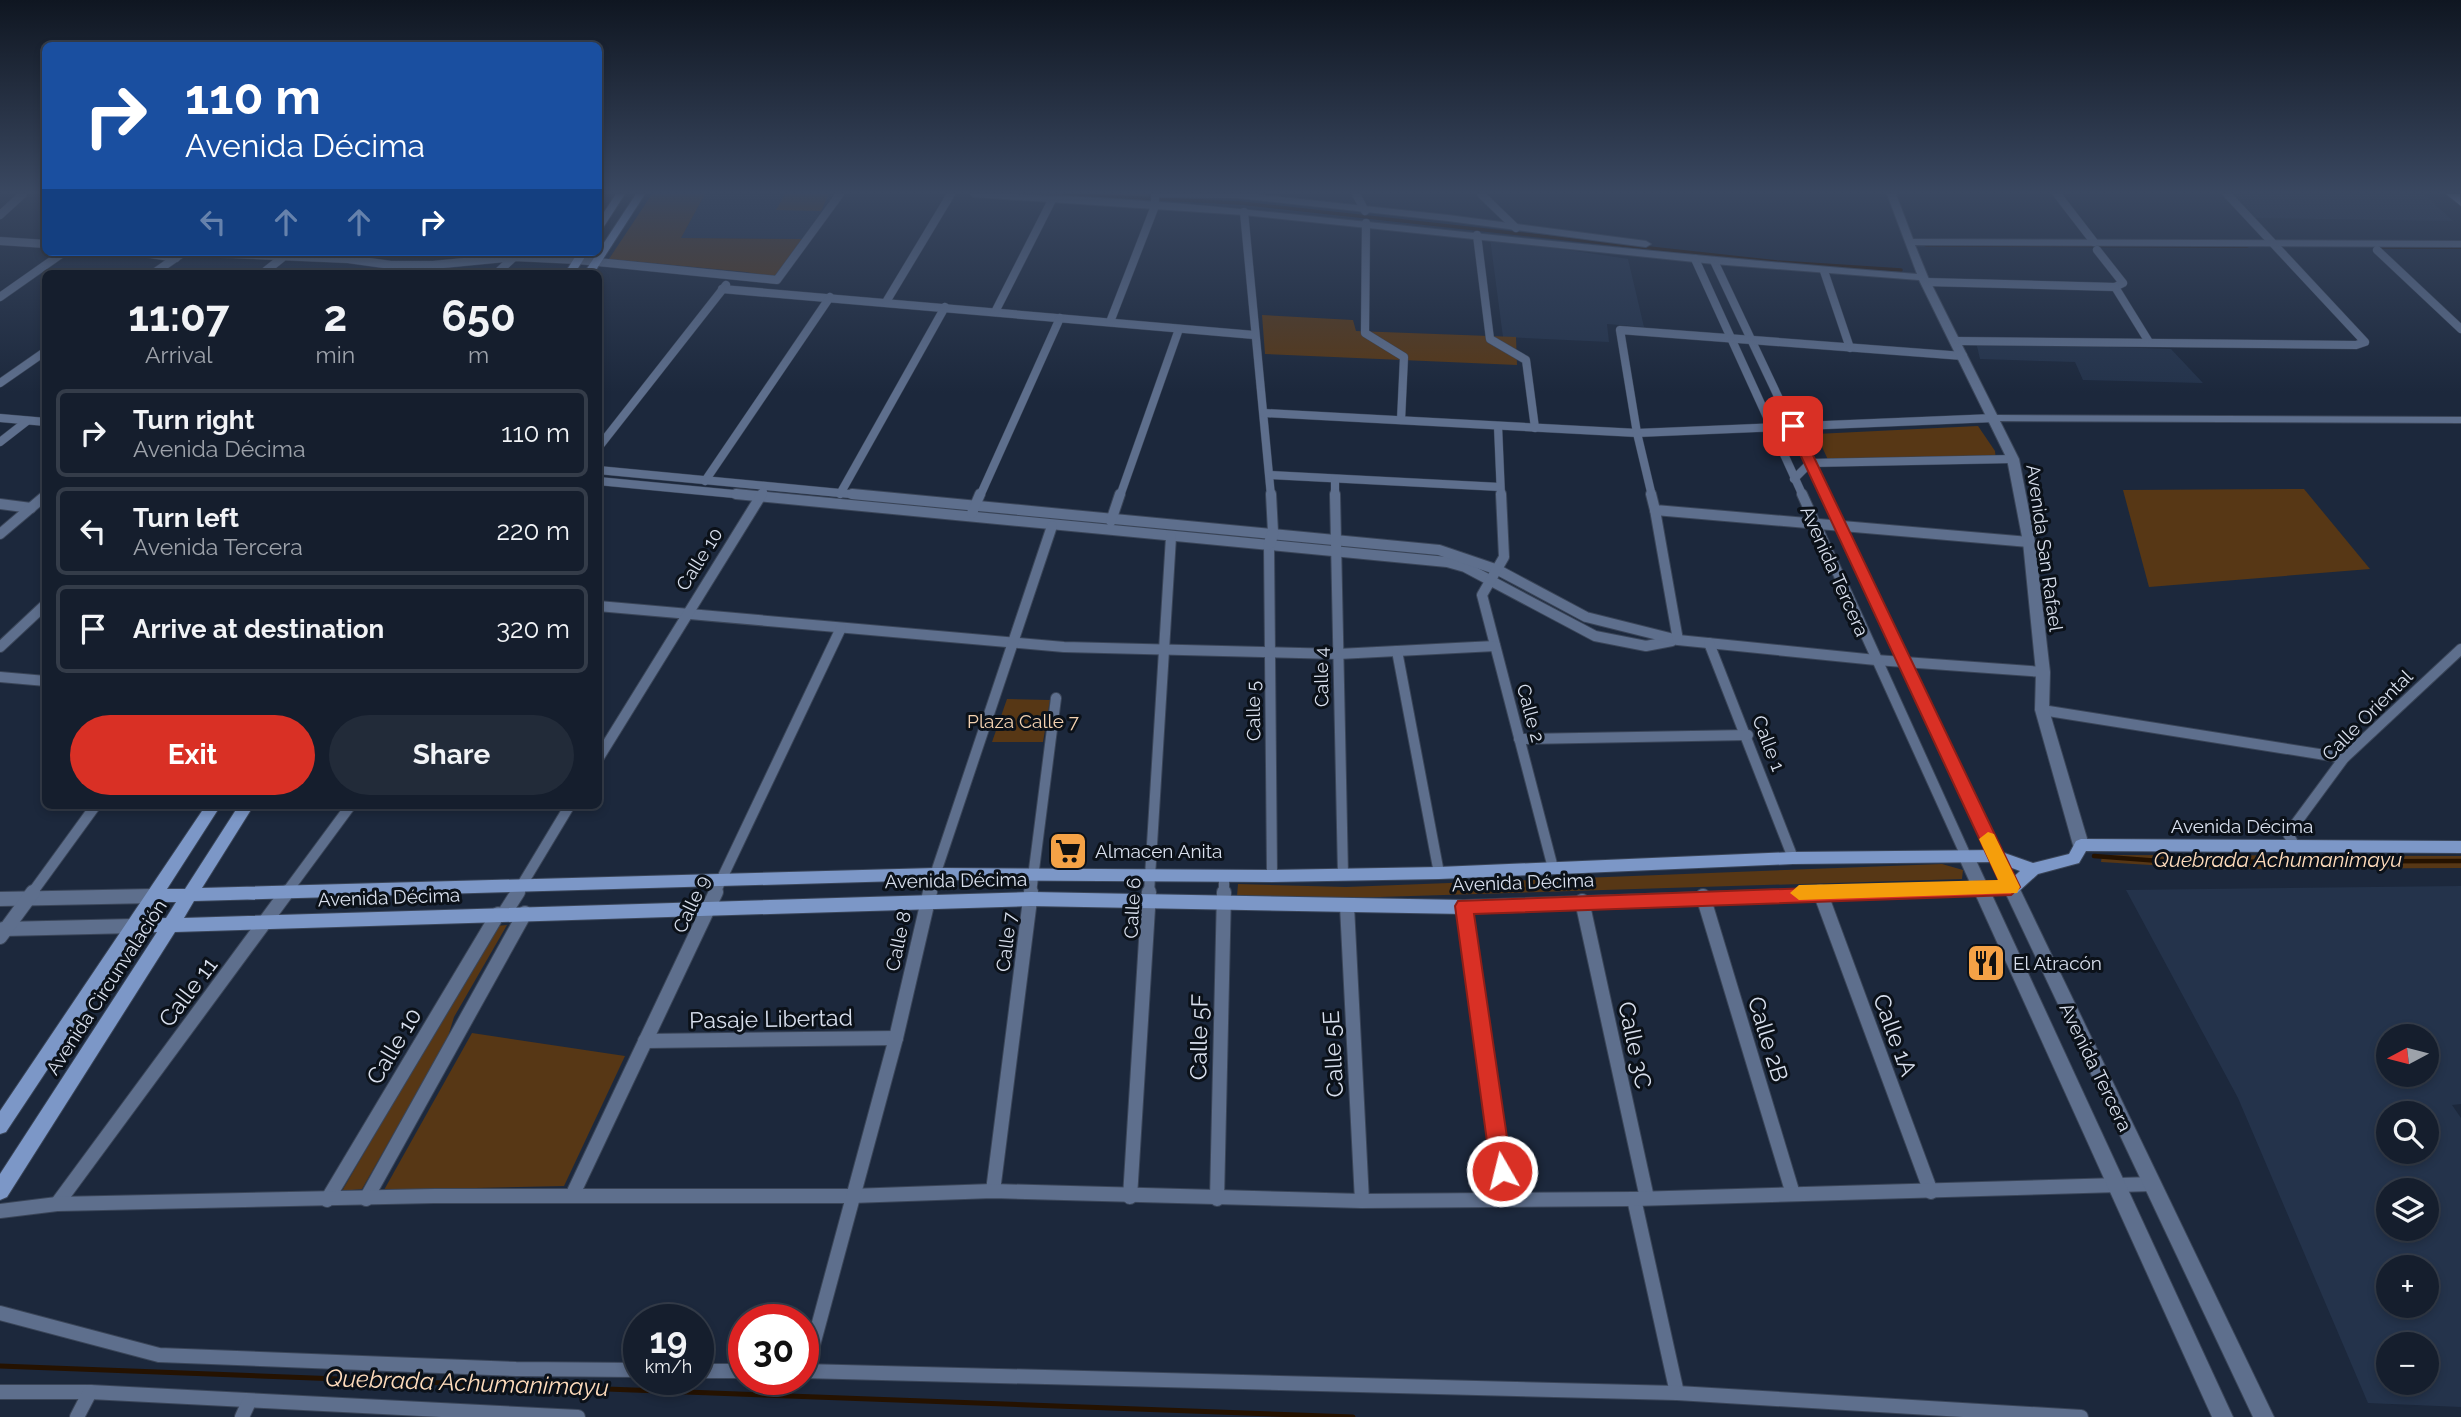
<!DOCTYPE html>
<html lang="en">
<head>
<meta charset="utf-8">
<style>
	:root { --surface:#151e2d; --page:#222b39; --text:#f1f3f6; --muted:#9da2aa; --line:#343c49; --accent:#d93025 }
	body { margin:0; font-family:Raleway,sans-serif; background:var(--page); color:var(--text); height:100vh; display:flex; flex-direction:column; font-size:26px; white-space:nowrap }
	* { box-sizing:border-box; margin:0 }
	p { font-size:23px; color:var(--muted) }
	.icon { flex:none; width:38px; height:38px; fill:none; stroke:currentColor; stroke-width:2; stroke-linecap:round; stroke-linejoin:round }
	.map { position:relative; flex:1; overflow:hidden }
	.side { position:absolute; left:42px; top:270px; width:560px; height:539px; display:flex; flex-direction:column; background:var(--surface); border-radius:10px; box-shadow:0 4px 10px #0003,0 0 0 2px var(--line) }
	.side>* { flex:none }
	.banner { position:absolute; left:42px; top:42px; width:560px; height:214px; border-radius:10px; box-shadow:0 4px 10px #0003,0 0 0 2px var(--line); background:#1a4fa0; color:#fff; overflow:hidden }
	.needle { width:46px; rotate:263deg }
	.tools { position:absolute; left:2376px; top:1024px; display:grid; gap:14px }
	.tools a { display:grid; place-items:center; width:63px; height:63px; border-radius:50%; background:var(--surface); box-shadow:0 4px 10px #0003,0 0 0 2px var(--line); font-size:35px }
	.speed { position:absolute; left:623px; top:1304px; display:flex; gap:14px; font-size:35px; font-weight:700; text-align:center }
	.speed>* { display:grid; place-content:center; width:91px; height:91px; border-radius:50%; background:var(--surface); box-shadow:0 4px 10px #0003,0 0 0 2px var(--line); line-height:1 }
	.speed small { font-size:18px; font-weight:400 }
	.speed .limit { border:10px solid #d22; background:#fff; color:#111 }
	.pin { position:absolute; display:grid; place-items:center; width:60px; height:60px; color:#fff; margin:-30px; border-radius:14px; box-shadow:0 4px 10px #0006 }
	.me { position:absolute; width:77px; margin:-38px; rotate:352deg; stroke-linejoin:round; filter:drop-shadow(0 0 5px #0008) }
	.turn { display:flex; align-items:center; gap:24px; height:147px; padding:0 28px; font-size:32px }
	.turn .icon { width:91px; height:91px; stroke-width:2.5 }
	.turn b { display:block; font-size:49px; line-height:60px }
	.lanes { display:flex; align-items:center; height:66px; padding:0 28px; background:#0003; justify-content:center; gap:35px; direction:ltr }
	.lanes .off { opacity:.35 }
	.eta { display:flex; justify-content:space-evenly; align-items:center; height:119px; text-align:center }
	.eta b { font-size:42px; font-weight:700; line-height:49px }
	.cta { display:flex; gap:14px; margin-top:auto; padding:14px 28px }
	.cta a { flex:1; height:80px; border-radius:42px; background:var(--accent); color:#fff; font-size:28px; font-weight:700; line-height:80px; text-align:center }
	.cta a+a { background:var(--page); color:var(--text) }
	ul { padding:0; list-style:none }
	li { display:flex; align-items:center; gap:21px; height:88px; margin:0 14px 10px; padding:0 14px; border:4px solid var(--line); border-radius:10px }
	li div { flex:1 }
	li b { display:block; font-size:26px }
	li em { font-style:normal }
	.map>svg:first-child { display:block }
	.built { fill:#24334b; fill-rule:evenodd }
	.green { fill:#573715 }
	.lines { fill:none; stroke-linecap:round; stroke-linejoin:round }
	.stream-far2 { stroke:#251200; stroke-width:3.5 }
	.stream-far1 { stroke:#251200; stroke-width:4.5 }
	.stream { stroke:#251200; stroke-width:5 }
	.minor-far2-casing { stroke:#3a4558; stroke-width:9 }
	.minor-far1-casing { stroke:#3a4558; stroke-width:12 }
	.minor-casing { stroke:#3a4558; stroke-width:16 }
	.tertiary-casing { stroke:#3a4558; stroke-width:2 }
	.secondary-casing { stroke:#3a4558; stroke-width:2 }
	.trunk-casing { stroke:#3a4558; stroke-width:2 }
	.minor-far2 { stroke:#5e6f8d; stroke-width:8 }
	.minor-far1 { stroke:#5e6f8d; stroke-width:10 }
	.minor { stroke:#5e6f8d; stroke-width:14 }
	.tertiary { fill:#5e6f8d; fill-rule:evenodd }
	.secondary { fill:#7c97c7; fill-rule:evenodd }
	.trunk { fill:#aac4f2; fill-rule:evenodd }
	.route { fill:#d93025; stroke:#8d1f18; stroke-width:2 }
	.slow { fill:#f59e0b }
	.labels { text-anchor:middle; stroke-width:6; stroke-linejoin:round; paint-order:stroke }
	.street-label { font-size:19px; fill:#d8dfed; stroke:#0b1119 }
	.park-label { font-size:19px; fill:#f3d1b0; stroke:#0b1119 }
	.poi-label { font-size:19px; fill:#d8dfed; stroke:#0b1119; text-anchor:start }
	.water-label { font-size:21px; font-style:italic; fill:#fedbbb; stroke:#0b1119 }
	.near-street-label { font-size:23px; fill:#d8dfed; stroke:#0b1119 }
	.near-water-label { font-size:24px; font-style:italic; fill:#fedbbb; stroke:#0b1119 }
</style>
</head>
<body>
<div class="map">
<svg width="2461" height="1417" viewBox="0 0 2461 1417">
	<rect width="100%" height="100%" fill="#1c283c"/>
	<g class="built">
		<path d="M 705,194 L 834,194 L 802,239 L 681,238 Z"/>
		<path d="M 2233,194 L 2424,194 L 2453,221 L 2255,218 Z"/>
		<path d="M 1490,238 L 1628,259 L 1644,327 L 1607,324 L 1609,342 L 1503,337 Z"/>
		<path d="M 1976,342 L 2171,349 L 2203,383 L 2083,380 L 2075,362 L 1980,359 Z"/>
		<path d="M 2461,886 L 2461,1104 L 2452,1105 L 2461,1118 L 2461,1407 L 2368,1403 L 2238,1098 L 2126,890 ZM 2389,1036 L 2427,1036 L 2427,1074 L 2389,1074 ZM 2389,1113 L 2427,1113 L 2427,1152 L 2389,1152 ZM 2427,1190 L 2427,1228 L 2389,1228 L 2389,1190 ZM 2427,1267 L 2427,1306 L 2389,1306 L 2389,1267 ZM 2389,1344 L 2427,1344 L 2427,1382 L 2389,1382 Z"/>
	</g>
	<g class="green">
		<path d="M 652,194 L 705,194 L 681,238 L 802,239 L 778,278 L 746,272 L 609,259 Z"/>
		<path d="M 785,194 L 829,194 L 821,211 L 776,210 Z"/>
		<path d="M 1002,194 L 1148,194 L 1147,204 Z"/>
		<path d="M 1262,315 L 1353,320 L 1356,331 L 1516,337 L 1517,365 L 1265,354 Z"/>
		<path d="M 1978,426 L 1995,451 L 1996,461 L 1830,464 L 1816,434 Z"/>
		<path d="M 2304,489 L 2370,569 L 2149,587 L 2123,490 Z"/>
		<path d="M 1007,699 L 1050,700 L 1043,742 L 992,742 Z"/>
		<path d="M 2102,855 L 2461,856 L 2461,868 L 2216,869 L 2101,862 Z"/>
		<path d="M 1942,864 L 1963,870 L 1962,879 L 1347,898 L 1237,896 L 1238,884 L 1346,887 Z"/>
		<path d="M 507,925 L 454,1017 L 447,1040 L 362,1189 L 342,1191 L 496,926 Z"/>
		<path d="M 472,1033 L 625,1056 L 564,1186 L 384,1190 Z"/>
	</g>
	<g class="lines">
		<g class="stream-far2">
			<path d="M 1064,194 L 1240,203 L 1777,262 L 1901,270"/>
			<path d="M 1926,245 L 2247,246"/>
			<path d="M 2378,247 L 2461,247"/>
		</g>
		<path class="stream-far1" d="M 2094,856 L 2173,862 L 2461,861"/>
		<path class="stream" d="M 0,1366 C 451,1385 902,1399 1353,1417"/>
		<defs>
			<g id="minor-far2">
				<path d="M 1356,194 L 1365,211"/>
				<path d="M 1481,194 L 1516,228"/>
				<path d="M 2057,194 L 2094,242"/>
				<path d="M 1244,212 L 1271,496"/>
				<path d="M 0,215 L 23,194"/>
				<path d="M 1366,223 L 1365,333 L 1404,357 L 1401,420"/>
				<path d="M 1477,235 L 1490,339 L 1526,360 L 1535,428"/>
				<path d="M 0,241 L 46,244"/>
				<path d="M 2097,250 L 2123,283 L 2115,287 L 2149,342"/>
				<path d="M 2377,250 L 2461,329"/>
				<path d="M 138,252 L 176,258"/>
				<path d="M 1695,259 L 1803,496"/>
				<path d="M 1714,261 L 1825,496"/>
				<path d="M 1824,271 L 1850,348"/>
				<path d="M 154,273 L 184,252 L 348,259 L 391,265 L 433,265 L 514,257 L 578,260 L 777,280 L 840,194"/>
				<path d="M 263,273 L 282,258"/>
				<path d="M 497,273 L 514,257"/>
				<path d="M 1926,282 L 2115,287"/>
				<path d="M 722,289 L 1254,335"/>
				<path d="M 0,297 L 64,252"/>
				<path d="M 886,302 L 951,194"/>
				<path d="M 995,312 L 1052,200"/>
				<path d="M 1110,322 L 1155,206 L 1155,194"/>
				<path d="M 1956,341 L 2356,345 L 2365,342 L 2227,194"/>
				<path d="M 0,383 L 46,351"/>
				<path d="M 1264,413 L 1637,433 L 1994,418"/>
				<path d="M 0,418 L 46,422"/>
				<path d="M 1498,426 L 1501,496"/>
				<path d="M 0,442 L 27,421"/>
				<path d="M 598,448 L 726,285"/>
				<path d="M 598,470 L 871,496"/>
				<path d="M 1270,475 L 1500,487"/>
				<path d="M 1335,479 L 1335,496"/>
				<path d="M 1794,479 L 1810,463 L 2013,459"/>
				<path d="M 598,481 L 755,496"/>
				<path d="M 705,481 L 830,297"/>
				<path d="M 840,494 L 945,307"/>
				<path d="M 761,496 L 763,492"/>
				<path d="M 980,496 L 1060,318"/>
				<path d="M 1120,496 L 1179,329"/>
				<path d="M 1652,496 L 1637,433 L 1620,330 L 1963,356"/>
			</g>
			<g id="minor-far1">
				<path d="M 736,494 L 1447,562 L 1465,567 L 1595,636 L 1646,646 L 1672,641"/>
				<path d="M 852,494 L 1439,550 L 1498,570 L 1586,617 L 1678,640 L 1876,660 L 2043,672"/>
				<path d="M 1271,494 L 1273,532"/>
				<path d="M 1335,494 L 1343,875"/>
				<path d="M 1501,494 L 1504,557 L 1482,595 L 1553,868"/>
				<path d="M 1651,494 L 1655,510 L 2029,542"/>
				<path d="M 1802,494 L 1966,856"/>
				<path d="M 1825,494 L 1996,856"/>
				<path d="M 0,504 L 31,508"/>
				<path d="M 1655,510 L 1678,640"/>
				<path d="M 972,513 L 980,494"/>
				<path d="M 1111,521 L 1120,494"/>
				<path d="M 0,534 L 46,495"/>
				<path d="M 1269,546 L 1272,876"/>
				<path d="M 598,606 L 1064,647 L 1338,654 L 1495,646"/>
				<path d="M 1709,643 L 1793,858"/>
				<path d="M 0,647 L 46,604"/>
				<path d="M 1397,651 L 1439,873"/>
				<path d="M 0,677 L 46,681"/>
				<path d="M 2042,710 L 2344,758"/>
				<path d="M 1519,739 L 1748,735"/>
				<path d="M 598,759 L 762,494"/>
				<path d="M 2296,848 L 2288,834 L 2344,758 L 2461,649"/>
				<path d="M 32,893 L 96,805"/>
				<path d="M 286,893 L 351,805"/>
				<path d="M 517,893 L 570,805"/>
				<path d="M 715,893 L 841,628"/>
				<path d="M 929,893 L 1052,526"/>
				<path d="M 1031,893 L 1056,698"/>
				<path d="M 1149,893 L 1171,537"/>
				<path d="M 1224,893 L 1224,875"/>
			</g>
			<g id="minor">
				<path d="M 1820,892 L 1931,1192"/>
				<path d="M 1703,896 L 1793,1194"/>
				<path d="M 0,899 L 153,896"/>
				<path d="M 1582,901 L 1647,1198"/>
				<path d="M 1347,906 L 1362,1201"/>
				<path d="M 1464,907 L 1505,1197"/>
				<path d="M 504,914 L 518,892"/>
				<path d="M 3,929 L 134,926"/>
				<path d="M 0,937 L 33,892"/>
				<path d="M 645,1041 L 896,1038"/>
				<path d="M 993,1191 L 1031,892"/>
				<path d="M 572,1196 L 716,892"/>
				<path d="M 1130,1197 L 1149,892"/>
				<path d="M 366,1199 L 525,913"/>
				<path d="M 1217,1199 L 1224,892"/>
				<path d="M 1634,1199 L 1677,1393"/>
				<path d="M 327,1200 L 498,914"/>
				<path d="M 57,1204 L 287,892"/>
				<path d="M 0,1211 L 57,1204 L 434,1196 L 851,1196 L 993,1191 L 1362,1201 L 1634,1199 L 2153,1184"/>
				<path d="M 0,1313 L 159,1355 L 516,1369 L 639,1370"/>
				<path d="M 698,1371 L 744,1371"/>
				<path d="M 803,1371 L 1677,1393 L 2081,1417"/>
				<path d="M 806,1371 L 896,1038 L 930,892"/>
				<path d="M 0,1392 L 90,1392 L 578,1417"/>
				<path d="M 77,1417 L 90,1392"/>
				<path d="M 242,1417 L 249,1402"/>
			</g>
			<g id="tertiary">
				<path d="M 970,194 C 1119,194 1269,212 1417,227 C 1584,245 1750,261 1917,274 L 1887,194 L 1896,194 L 1913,239 L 2461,241 L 2461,247 L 1915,245 L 1928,277 L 1997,415 L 2461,417 L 2461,423 L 2000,421 L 2019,459 L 2035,542 L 2050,672 L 2049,710 L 2089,845 L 2086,849 L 2081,851 L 2076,849 L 2073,845 L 2035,710 L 2036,672 L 2023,542 L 2007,459 L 1919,280 L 1714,264 L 1244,215 L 974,197 Z"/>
				<path d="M 1153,194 L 1254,194 L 1448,215 L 1646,241 L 1651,244 L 1646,247 L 1448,221 L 1237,198 L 1157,197 Z"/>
				<path d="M 1273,528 L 1279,532 L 1275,546 L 1269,550 L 1265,549 L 1263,546 L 1267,532 Z"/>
				<path d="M 1966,850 L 1971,852 L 1974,856 L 2233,1417 L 2212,1417 L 1958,856 L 1961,852 Z"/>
				<path d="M 1996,850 L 2001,852 L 2004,856 L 2274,1417 L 2253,1417 L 1988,856 L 1991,852 Z"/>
			</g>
			<g id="secondary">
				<path d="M 616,194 L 625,194 L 601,231 L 598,232 L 598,221 Z"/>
				<path d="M 636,194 L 645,194 L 594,273 L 584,273 Z"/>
				<path d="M 578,252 L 588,252 L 575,273 L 565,273 Z"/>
				<path d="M 206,805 L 221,805 L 167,889 L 185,889 L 239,805 L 254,805 L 202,888 L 935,868 L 1272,870 L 1439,867 L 1793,852 L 1996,850 L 2033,863 L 2069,854 L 2076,841 L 2081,839 L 2461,841 L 2461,853 L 2086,851 L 2079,863 L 2038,874 L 2017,893 L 2011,894 L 1464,914 L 1031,906 L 175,932 L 7,1197 L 0,1200 L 0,1174 L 157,932 L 138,933 L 6,1132 L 0,1134 L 0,1111 ZM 1996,862 L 2020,871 L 2008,882 L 1464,900 L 1031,892 L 184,918 L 194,901 L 935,880 L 1272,882 L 1439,879 L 1793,864 ZM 158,902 L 176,902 L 166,918 L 147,919 Z"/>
			</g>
			<path id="trunk" d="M 2446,194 L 2460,194 L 2461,206 Z"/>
		</defs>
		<use href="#minor-far2" class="minor-far2-casing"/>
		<use href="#minor-far1" class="minor-far1-casing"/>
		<use href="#minor" class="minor-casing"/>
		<use href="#tertiary" class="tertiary-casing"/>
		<use href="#secondary" class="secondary-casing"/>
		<use href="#trunk" class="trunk-casing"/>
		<use href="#minor-far2" class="minor-far2"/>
		<use href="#minor-far1" class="minor-far1"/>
		<use href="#minor" class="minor"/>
		<use href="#tertiary" class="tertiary"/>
		<use href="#secondary" class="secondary"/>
		<use href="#trunk" class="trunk"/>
	</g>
	<linearGradient id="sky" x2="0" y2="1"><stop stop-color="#0f1621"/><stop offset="0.49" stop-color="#3a4861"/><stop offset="1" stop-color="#3a4861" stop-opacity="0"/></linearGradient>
	<rect width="2461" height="393" fill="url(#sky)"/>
	<path class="route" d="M 1793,422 L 1799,426 L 2020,887 L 2011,895 L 1474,914 L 1512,1171 L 1509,1178 L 1502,1181 L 1494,1178 L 1491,1171 L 1455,906 L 1458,901 L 1999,881 L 1787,426 Z"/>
	<path class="slow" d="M 1988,832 L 1994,834 L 2020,887 L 2017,893 L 1799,900 L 1790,893 L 1799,885 L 1998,880 L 1979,839 Z"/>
	<defs>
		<symbol id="supermarket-square" viewBox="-11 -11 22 22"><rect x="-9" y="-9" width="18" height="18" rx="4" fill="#f5a246" stroke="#0b1119"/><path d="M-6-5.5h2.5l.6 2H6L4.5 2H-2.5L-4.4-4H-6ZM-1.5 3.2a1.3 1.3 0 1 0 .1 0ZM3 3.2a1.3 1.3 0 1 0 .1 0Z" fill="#111"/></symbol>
		<symbol id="restaurant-square" viewBox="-11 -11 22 22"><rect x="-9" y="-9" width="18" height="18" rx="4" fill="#f5a246" stroke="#0b1119"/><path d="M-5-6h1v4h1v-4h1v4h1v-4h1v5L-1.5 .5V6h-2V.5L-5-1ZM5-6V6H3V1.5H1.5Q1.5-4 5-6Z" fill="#111"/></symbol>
	</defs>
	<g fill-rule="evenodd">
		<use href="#supermarket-square" x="1046" y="829" width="44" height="44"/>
		<use href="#restaurant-square" x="1964" y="941" width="44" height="44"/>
	</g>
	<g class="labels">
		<g class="street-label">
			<text transform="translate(2045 548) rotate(82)" y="7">Avenida San Rafael</text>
			<text transform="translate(699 559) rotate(-58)" y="7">Calle 10</text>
			<text transform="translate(1835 571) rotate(66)" y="7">Avenida Tercera</text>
			<text transform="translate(1321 677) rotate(-91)" y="7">Calle 4</text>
			<text transform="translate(1253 711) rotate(-91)" y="7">Calle 5</text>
			<text transform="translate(1531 713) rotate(75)" y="7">Calle 2</text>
			<text transform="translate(2367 715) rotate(-45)" y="7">Calle Oriental</text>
			<text transform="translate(1769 743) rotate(69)" y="7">Calle 1</text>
			<text x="2242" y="833">Avenida Décima</text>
			<text transform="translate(956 880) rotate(-1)" y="7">Avenida Décima</text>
			<text transform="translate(1523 882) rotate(-2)" y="7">Avenida Décima</text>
			<text transform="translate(389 897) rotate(-2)" y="7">Avenida Décima</text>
			<text transform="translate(691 904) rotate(-65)" y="7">Calle 9</text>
			<text transform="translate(1132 908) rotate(-87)" y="7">Calle 6</text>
			<text transform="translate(898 941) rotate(-78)" y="7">Calle 8</text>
			<text transform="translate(1006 942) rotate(-83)" y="7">Calle 7</text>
			<text transform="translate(106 987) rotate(-57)" y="7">Avenida Circunvalación</text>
			<text transform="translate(2096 1067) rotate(64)" y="7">Avenida Tercera</text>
		</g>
		<g class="park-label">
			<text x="1023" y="728">Plaza Calle 7</text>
		</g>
		<g class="poi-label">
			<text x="1095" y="858">Almacen Anita</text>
			<text x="2013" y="970">El Atracón</text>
		</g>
		<g class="water-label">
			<text x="2278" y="867">Quebrada Achumanimayu</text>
		</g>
		<g class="near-street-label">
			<text transform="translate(188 992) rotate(-53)" y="8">Calle 11</text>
			<text transform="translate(771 1019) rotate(-1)" y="8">Pasaje Libertad</text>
			<text transform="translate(1895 1035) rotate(70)" y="8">Calle 1A</text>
			<text transform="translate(1199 1037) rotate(-89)" y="8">Calle 5F</text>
			<text transform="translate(1768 1039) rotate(73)" y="8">Calle 2B</text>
			<text transform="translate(1635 1045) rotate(78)" y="8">Calle 3C</text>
			<text transform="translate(394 1046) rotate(-59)" y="8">Calle 10</text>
			<text transform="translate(1333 1054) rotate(-93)" y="8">Calle 5E</text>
		</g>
		<g class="near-water-label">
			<text transform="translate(467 1383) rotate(2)" y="8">Quebrada Achumanimayu</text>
		</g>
	</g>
</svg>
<div class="tools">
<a><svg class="needle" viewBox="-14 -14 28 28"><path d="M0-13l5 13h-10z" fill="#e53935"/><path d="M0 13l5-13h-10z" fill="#9da2aa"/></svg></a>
<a><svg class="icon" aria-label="search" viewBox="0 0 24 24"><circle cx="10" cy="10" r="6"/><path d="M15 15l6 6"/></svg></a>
<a><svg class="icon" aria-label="layers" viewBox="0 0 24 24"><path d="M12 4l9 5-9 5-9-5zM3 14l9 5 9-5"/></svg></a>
<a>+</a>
<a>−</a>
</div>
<div class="speed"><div>19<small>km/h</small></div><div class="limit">30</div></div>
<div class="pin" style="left:1793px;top:426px;background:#d93025"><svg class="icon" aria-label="arrive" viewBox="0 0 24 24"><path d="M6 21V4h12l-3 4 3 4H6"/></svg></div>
<svg class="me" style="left:1502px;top:1171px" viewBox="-20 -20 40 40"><circle r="17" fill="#d93025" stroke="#fff" stroke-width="3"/><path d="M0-11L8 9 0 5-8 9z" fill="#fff"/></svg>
<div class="banner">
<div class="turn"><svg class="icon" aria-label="right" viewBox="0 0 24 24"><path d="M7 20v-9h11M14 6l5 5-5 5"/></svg><div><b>110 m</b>Avenida Décima</div></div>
<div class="lanes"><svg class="icon off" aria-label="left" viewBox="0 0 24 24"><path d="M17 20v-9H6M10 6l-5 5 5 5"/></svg><svg class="icon off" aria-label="ahead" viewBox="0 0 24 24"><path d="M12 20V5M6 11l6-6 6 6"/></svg><svg class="icon off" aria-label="ahead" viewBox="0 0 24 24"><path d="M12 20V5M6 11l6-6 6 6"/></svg><svg class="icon" aria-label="right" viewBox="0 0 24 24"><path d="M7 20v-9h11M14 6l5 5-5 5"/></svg></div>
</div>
<section class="side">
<div class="eta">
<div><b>11:07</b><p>Arrival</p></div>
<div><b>2</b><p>min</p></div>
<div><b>650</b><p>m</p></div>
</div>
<ul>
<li><svg class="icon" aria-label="right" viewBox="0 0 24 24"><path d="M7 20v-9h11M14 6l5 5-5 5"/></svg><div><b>Turn right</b><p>Avenida Décima</p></div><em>110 m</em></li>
<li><svg class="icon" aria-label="left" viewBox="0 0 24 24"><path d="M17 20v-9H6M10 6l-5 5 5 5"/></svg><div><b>Turn left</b><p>Avenida Tercera</p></div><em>220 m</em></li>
<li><svg class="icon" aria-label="arrive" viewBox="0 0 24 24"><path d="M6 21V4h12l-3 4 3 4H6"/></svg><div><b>Arrive at destination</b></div><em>320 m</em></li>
</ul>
<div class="cta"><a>Exit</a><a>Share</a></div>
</section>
</div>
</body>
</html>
